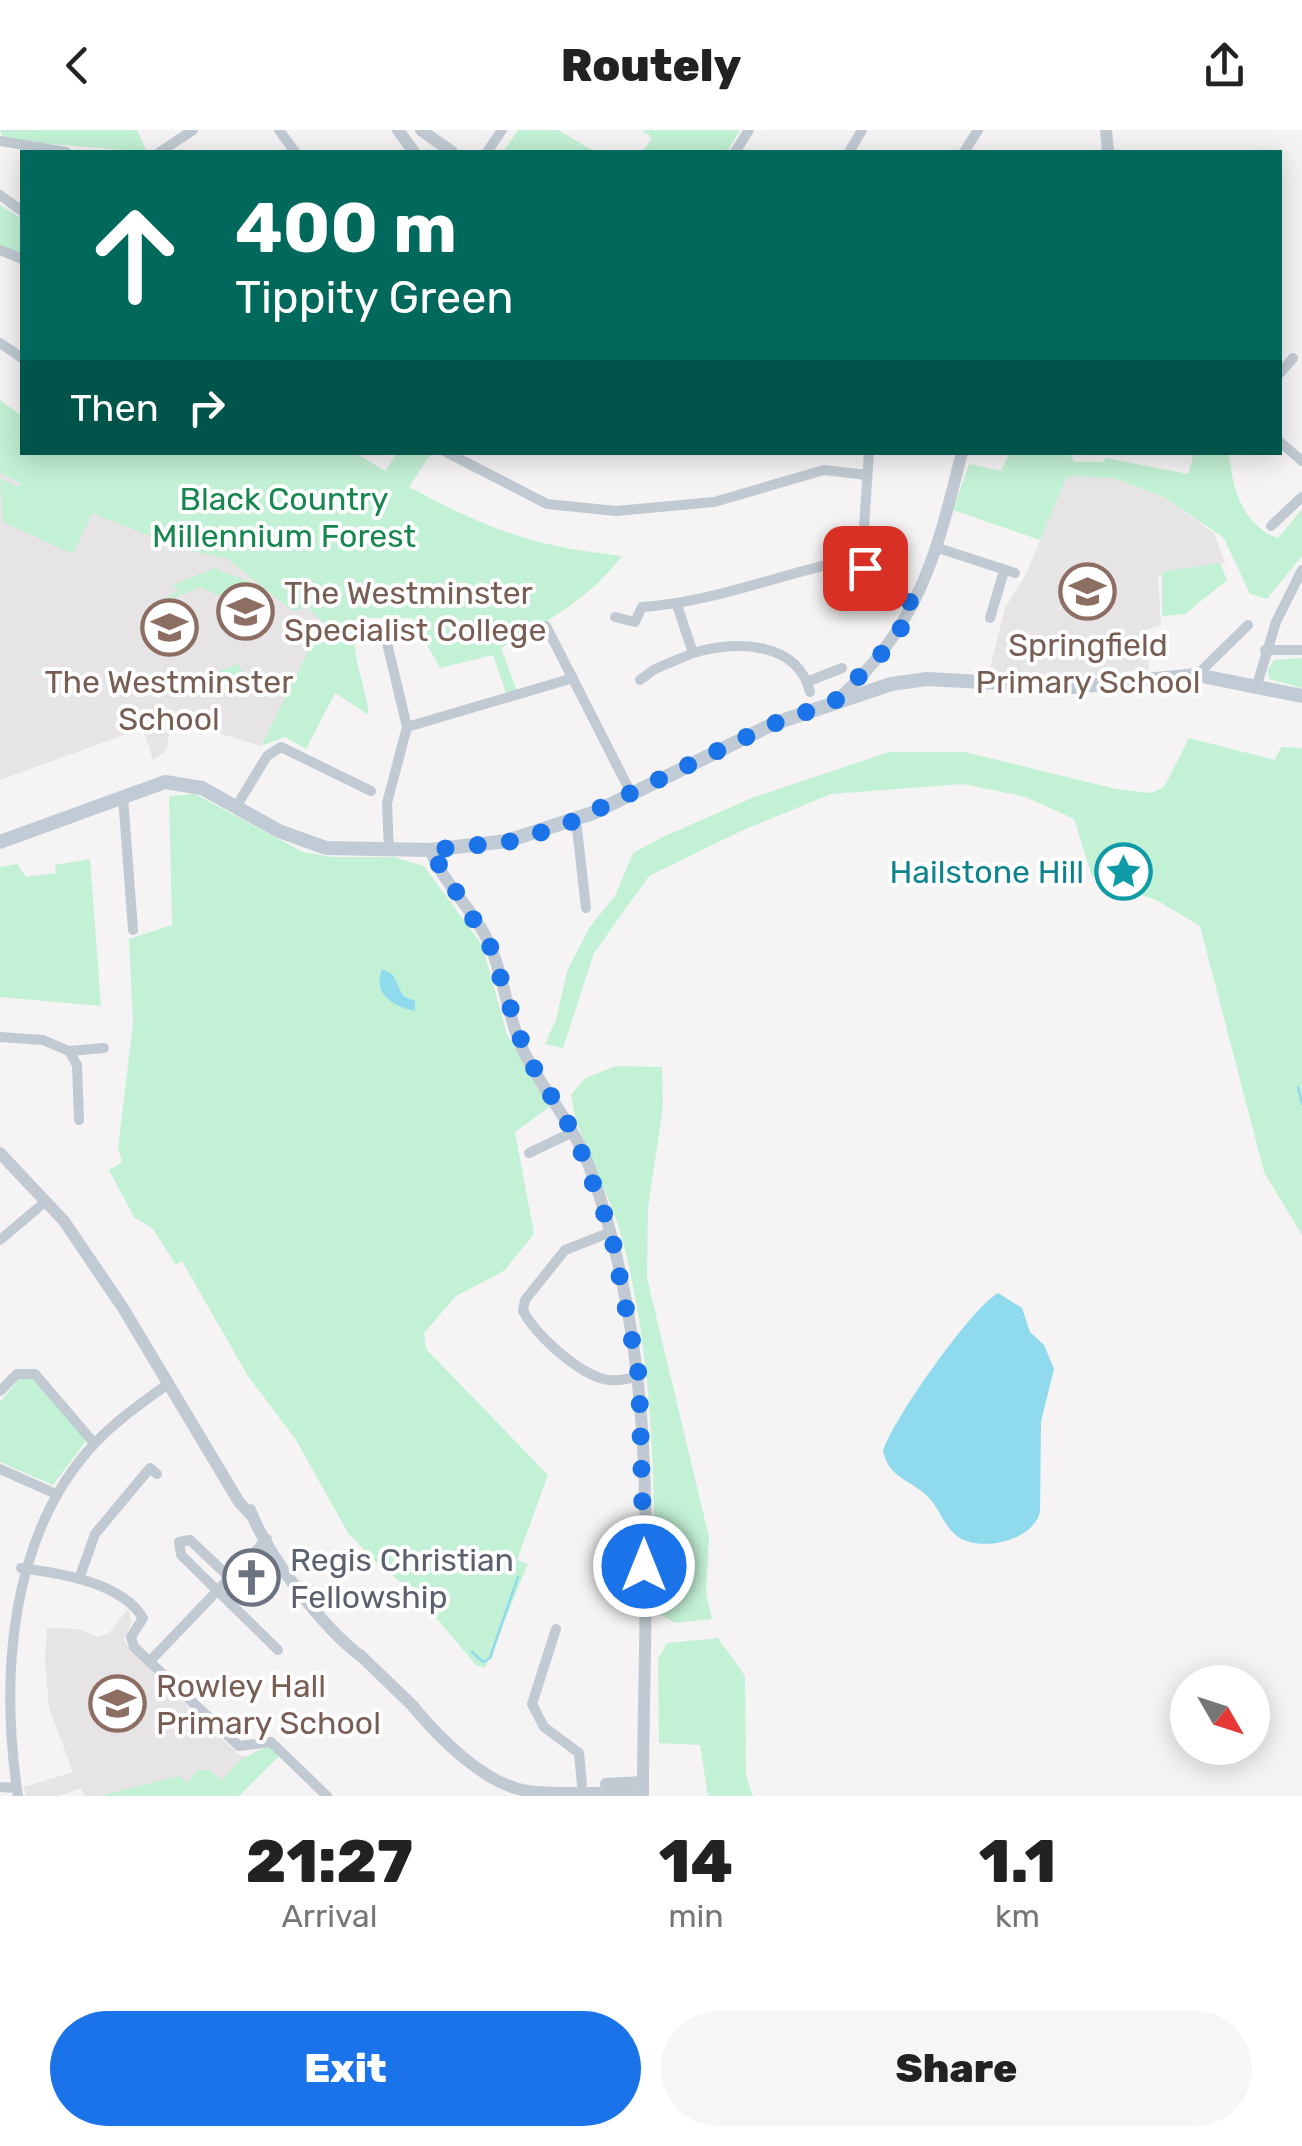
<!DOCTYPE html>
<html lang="en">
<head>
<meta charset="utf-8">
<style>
	:root { --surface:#fff; --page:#f6f6f6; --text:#222; --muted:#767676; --accent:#1a73e8 }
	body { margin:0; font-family:Rubik,sans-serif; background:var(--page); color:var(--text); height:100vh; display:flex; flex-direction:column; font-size:38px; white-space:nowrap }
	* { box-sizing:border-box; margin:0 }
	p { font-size:32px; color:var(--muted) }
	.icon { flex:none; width:55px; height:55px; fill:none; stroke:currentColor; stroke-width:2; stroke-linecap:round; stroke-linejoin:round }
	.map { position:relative; height:1666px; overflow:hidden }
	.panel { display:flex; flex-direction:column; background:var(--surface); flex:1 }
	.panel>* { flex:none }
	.guide { position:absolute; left:20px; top:20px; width:1262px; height:305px; border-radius:0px; box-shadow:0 5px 25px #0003; background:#00695c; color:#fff; overflow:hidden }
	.needle { width:65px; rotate:129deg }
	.buttons { position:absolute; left:1170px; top:1535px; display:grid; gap:20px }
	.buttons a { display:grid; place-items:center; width:100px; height:100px; border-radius:50%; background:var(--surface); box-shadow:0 5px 25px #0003; font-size:50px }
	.pin { position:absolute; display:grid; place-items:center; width:85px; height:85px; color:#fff; margin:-42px; border-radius:20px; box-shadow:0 5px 15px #0006 }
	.me { position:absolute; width:110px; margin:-55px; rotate:0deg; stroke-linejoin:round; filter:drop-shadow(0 0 8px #0008) }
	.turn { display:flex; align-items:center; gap:35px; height:210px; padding:0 50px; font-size:45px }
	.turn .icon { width:130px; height:130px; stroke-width:2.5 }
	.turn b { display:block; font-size:70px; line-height:85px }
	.then { display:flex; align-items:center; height:95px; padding:0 50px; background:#0003; gap:20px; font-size:38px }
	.eta { display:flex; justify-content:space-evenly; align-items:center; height:170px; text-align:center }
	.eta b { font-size:60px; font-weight:800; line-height:70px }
	.action { display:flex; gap:20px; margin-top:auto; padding:20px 50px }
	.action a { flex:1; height:115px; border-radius:60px; background:var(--accent); color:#fff; font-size:40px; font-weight:800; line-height:115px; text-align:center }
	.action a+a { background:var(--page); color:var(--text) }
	header { display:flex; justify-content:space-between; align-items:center; height:130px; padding:0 50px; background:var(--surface); font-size:45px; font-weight:800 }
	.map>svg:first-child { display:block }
	.education { fill:#e6e4e5 }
	.green { fill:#c3f1d5 }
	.water { fill:#90daee }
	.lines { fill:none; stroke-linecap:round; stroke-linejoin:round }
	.stream { stroke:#90daee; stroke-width:2.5 }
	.minor { stroke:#c1cad2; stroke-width:10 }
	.tertiary { stroke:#c1cad2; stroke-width:12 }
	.secondary { stroke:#c1cbd6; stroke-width:14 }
	.route { stroke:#1a73e8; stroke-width:18; stroke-dasharray:0 32.4 }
	.labels { text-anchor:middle; stroke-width:8; stroke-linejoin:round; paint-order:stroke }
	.park-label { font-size:32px; fill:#17864f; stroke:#fff }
	.education-label { font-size:32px; fill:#785e54; stroke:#fff; text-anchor:start }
	.culture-label { font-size:32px; fill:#0d838f; stroke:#fff; text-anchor:end }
	.worship-label { font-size:32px; fill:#5b616d; stroke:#fff; text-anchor:start }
</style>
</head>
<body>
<header><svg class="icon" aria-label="back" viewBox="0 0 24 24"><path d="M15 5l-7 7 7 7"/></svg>Routely<svg class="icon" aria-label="share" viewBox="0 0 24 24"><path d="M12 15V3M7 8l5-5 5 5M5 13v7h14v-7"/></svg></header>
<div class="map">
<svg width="1302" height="1666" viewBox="0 0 1302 1666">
	<rect width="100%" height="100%" fill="#f5f3f3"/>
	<g class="education">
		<path d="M 0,325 L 235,410 L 324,493 L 261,616 L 180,592 L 170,597 L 167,620 L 153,630 L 143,598 L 0,650 Z"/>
		<path d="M 1067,346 L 1113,348 L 1164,367 L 1214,403 L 1225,433 L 1158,446 L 1161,496 L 1148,499 L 1149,539 L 1072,549 L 988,546 L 1005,478 L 1026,444 Z"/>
		<path d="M 128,1479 L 132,1491 L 124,1510 L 130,1520 L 239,1625 L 248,1627 L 262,1617 L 239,1666 L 84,1666 L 81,1658 L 59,1666 L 26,1666 L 24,1657 L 73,1642 L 49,1578 L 45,1529 L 47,1498 L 78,1499 L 98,1507 L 109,1503 Z"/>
	</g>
	<g class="green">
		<path d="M 0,0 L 137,0 L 147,22 L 3,10 Z"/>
		<path d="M 518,0 L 558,0 L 595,22 L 503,22 Z"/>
		<path d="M 642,0 L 740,0 L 727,22 L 642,22 L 652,8 Z"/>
		<path d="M 0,75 L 22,89 L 22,124 L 0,117 Z"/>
		<path d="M 0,270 L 22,286 L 22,322 L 355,323 L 385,341 L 397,323 L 427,323 L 430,325 L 409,357 C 490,400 531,416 622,426 C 586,472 550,489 501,518 L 517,561 L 507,566 L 493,525 L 440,538 L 412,488 L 359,488 C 347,523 365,549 369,585 L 335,563 L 306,619 L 285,607 L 261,616 L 323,492 L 302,473 L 302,480 L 291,480 L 227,428 L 185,420 L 92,383 L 73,424 L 3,392 L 0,348 L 18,357 L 21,353 L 0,343 Z"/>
		<path d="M 1010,323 L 1069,323 L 1074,332 L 1103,332 L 1106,328 L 1188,344 L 1194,323 L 1229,323 C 1232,358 1242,395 1278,408 L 1302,379 L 1302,426 L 1267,469 L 1250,464 L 1224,408 L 1164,367 L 1113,348 L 1067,346 L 1040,410 L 953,380 L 969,334 L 1001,341 Z"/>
		<path d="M 1220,433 L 1227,450 L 1185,484 L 1162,486 L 1162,442 Z"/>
		<path d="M 218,437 L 219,441 L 251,452 L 263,462 L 241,454 L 219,466 L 201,457 L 152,476 L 179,460 L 172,455 Z"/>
		<path d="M 1302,528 L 1302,558 L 1269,549 L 1268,540 L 1274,530 Z"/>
		<path d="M 239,534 L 246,553 L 212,567 L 204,547 Z"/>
		<path d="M 1189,608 L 1275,630 L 1281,617 L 1302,618 L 1302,1105 L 1264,1042 L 1200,796 L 1158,771 L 1092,746 L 1074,689 L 1026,667 L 963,654 L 831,664 L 743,700 L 649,746 L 594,823 L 563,918 L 545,914 L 556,890 L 567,841 L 589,798 L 615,766 L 633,723 L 665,706 L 752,668 L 889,622 L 965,622 L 1116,659 L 1151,663 L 1164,657 Z"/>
		<path d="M 195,664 L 303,722 L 332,727 L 394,727 L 424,736 L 482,815 L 507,904 L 551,976 L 515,1002 L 534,1104 L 504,1141 L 456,1166 L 424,1203 L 426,1219 L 548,1345 L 517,1430 L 528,1434 L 485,1538 L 476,1535 L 416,1464 L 381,1437 L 348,1403 L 296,1310 L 248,1246 L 182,1131 L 176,1135 L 153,1099 L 134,1087 L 109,1040 L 122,1032 L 118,1017 L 133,894 L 129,809 L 172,795 L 169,666 Z"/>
		<path d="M 90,729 L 101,876 L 0,867 L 0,737 L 17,734 L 26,747 L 56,743 L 55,735 Z"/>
		<path d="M 616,936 L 662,937 L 663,977 L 648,1077 L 647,1148 L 709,1407 L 706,1462 L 712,1489 L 675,1493 L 655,1481 C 655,1354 654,1225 620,1101 C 607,1056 577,1011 571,965 L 585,948 Z"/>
		<path d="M 20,1248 L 36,1250 L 86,1311 L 53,1355 L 0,1332 L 0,1272 Z"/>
		<path d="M 718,1508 L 745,1546 L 746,1646 L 753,1666 L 708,1666 L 700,1615 L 659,1613 L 658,1529 L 667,1513 Z"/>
		<path d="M 269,1616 L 279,1626 L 239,1666 L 99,1666 L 179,1646 L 187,1653 L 197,1640 L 210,1640 L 221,1651 L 242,1629 Z"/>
	</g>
	<g class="water">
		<path d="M 382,839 L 393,845 L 403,866 L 415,871 L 415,881 C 394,877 372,864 382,839 Z"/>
		<path d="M 998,1163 L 1022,1178 L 1030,1202 L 1044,1215 L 1054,1239 L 1041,1291 L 1040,1382 C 1033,1410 984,1422 960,1408 C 946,1400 941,1382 931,1370 C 914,1350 889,1350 883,1321 C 892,1291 971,1178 998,1163 Z"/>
	</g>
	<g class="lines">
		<g class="stream">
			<path d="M 1298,957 L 1302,974"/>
			<path d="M 472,1522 L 483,1532 L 490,1528 L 518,1447"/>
		</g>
		<g class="minor">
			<path d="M 279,0 L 295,22"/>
			<path d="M 0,11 L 66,22"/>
			<path d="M 160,22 L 193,0"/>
			<path d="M 487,22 L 502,0"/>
			<path d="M 735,22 L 749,0"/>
			<path d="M 849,22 L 862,0"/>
			<path d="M 964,22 L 978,0"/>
			<path d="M 0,65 L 22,81"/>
			<path d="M 0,120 L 22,129"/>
			<path d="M 0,213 L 22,228"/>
			<path d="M 1280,243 L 1293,228"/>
			<path d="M 1280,312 L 1302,331"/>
			<path d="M 446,322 L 547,374 L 616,381 L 714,372 L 824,340 L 867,345"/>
			<path d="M 869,322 L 862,427 L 875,452 L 914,474"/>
			<path d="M 1271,396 L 1302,367"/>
			<path d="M 935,417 L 1015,443"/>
			<path d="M 677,475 L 693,523 C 734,511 797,510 810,562"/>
			<path d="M 615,487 L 635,492 L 642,477 C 718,472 787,441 862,427"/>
			<path d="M 990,488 L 1004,441"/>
			<path d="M 546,496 L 631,663"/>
			<path d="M 387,513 L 407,597 L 387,673 L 389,720"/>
			<path d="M 1265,520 L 1302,520"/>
			<path d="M 1197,545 L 1248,495"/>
			<path d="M 640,550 L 655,539 L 693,523"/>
			<path d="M 807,552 L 842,538"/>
			<path d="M 1257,555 L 1276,492 L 1302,440"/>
			<path d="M 407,597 L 573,548"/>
			<path d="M 123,667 L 133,800"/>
			<path d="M 236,677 L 267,626 L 281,617 L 371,661"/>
			<path d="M 576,690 L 586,778"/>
			<path d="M 0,907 L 43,910 L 69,921 L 104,918"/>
			<path d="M 69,921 L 77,935 L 79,990"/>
			<path d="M 529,1023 L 573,1002"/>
			<path d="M 611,1102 L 565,1120 L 525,1170 L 523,1181 C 536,1205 574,1239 600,1248 C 614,1253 626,1249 639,1246"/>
			<path d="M 0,1110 L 45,1072"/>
			<path d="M 0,1261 L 17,1244 L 35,1244 L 94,1313"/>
			<path d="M 0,1339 L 56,1364"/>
			<path d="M 21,1438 C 59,1443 121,1452 143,1488 L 131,1507 L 134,1517 L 239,1616 L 271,1612 L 327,1666"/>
			<path d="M 229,1447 L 190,1410 L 179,1412 L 181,1425 L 278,1520"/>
			<path d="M 79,1449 L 95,1404 L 150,1338 L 157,1344"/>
			<path d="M 556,1499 L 532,1574 L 544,1597 L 579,1623 L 582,1655"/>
			<path d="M 149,1532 L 267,1409"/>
			<path d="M 0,1657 L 16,1658"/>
			<path d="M 18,1666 C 0,1547 9,1404 96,1312 C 117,1290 143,1272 168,1254"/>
		</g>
		<g class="tertiary">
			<path d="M 398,0 L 414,22"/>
			<path d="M 421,0 L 452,22"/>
			<path d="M 1106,0 L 1108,22"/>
			<path d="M 835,572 C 918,498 936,428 962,322"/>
			<path d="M 430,720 C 443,751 467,774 484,803 C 504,840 506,886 525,924 C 545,963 573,995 589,1036 C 665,1237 643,1456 643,1666"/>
			<path d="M 0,1023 L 64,1091 L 123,1178 L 239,1372 L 253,1387"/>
			<path d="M 250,1380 C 269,1428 322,1497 363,1528"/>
			<path d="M 360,1525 L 414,1577"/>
			<path d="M 411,1574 C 438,1607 484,1654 527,1661 C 565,1666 605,1660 643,1665"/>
			<path d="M 606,1654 L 643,1652"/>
		</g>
		<path class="secondary" d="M 0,712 L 165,652 L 202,658 L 279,701 L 326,718 L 430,720 L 507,711 L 593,683 L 773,594 L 891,554 L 927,549 L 1073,557 L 1197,545 L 1302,566"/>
	</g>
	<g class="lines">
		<path class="route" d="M 644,1436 L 639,1246 L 611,1102 L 575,1005 L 526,925 L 490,816 L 430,720 L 508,712 L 563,696 L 773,594 L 834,572 L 894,511 L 914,474 L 883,459 L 865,438"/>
	</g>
	<defs>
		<symbol id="school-ring" viewBox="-11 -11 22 22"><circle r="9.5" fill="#fff" stroke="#8d6e63" stroke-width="1.5"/><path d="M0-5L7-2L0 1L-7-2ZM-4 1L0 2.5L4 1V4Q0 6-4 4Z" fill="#8d6e63"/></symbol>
		<symbol id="university-ring" viewBox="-11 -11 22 22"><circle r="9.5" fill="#fff" stroke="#8d6e63" stroke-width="1.5"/><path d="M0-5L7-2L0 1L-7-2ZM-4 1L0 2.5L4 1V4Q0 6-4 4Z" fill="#8d6e63"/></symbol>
		<symbol id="sight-ring" viewBox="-11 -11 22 22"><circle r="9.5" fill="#fff" stroke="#0f9aa8" stroke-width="1.5"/><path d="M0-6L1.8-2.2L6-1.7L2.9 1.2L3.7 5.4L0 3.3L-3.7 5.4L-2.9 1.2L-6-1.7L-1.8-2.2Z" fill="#0f9aa8"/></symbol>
		<symbol id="church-ring" viewBox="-11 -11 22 22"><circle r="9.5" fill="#fff" stroke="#6b7280" stroke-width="1.5"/><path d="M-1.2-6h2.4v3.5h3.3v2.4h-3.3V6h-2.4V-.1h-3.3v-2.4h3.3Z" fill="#6b7280"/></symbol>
	</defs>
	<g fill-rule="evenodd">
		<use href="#school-ring" x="1056" y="430" width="63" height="63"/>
		<use href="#university-ring" x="214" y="450" width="63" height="63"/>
		<use href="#school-ring" x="138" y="466" width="63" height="63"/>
		<use href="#sight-ring" x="1092" y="710" width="63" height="63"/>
		<use href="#church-ring" x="220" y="1416" width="63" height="63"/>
		<use href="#school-ring" x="86" y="1542" width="63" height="63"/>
	</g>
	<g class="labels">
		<g class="park-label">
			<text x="284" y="380">Black Country<tspan x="284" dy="37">Millennium Forest</tspan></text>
		</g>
		<g class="education-label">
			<text x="284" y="474">The Westminster<tspan x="284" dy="37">Specialist College</tspan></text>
			<text x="1088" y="526" text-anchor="middle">Springfield<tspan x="1088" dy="37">Primary School</tspan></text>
			<text x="169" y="563" text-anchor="middle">The Westminster<tspan x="169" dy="37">School</tspan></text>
			<text x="156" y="1567">Rowley Hall<tspan x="156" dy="37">Primary School</tspan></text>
		</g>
		<g class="culture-label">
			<text x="1084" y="753">Hailstone Hill</text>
		</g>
		<g class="worship-label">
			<text x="290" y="1441">Regis Christian<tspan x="290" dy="37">Fellowship</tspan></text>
		</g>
	</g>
</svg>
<div class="buttons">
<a><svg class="needle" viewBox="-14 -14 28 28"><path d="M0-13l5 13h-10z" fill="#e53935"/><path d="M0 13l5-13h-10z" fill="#767676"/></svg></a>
</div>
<div class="pin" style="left:865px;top:438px;background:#d93025"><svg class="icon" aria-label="arrive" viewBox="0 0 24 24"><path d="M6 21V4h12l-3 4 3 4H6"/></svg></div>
<svg class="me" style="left:644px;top:1436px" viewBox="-20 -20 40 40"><circle r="17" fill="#1a73e8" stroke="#fff" stroke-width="3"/><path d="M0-11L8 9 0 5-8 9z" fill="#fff"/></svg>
<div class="guide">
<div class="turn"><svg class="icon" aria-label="ahead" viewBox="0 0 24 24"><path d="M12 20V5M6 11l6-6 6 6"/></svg><div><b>400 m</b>Tippity Green</div></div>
<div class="then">Then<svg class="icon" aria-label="right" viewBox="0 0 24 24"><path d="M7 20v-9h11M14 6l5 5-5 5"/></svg></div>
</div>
</div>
<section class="panel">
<div class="eta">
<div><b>21:27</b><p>Arrival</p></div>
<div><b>14</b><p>min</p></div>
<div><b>1.1</b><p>km</p></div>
</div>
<div class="action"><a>Exit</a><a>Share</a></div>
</section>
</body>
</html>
